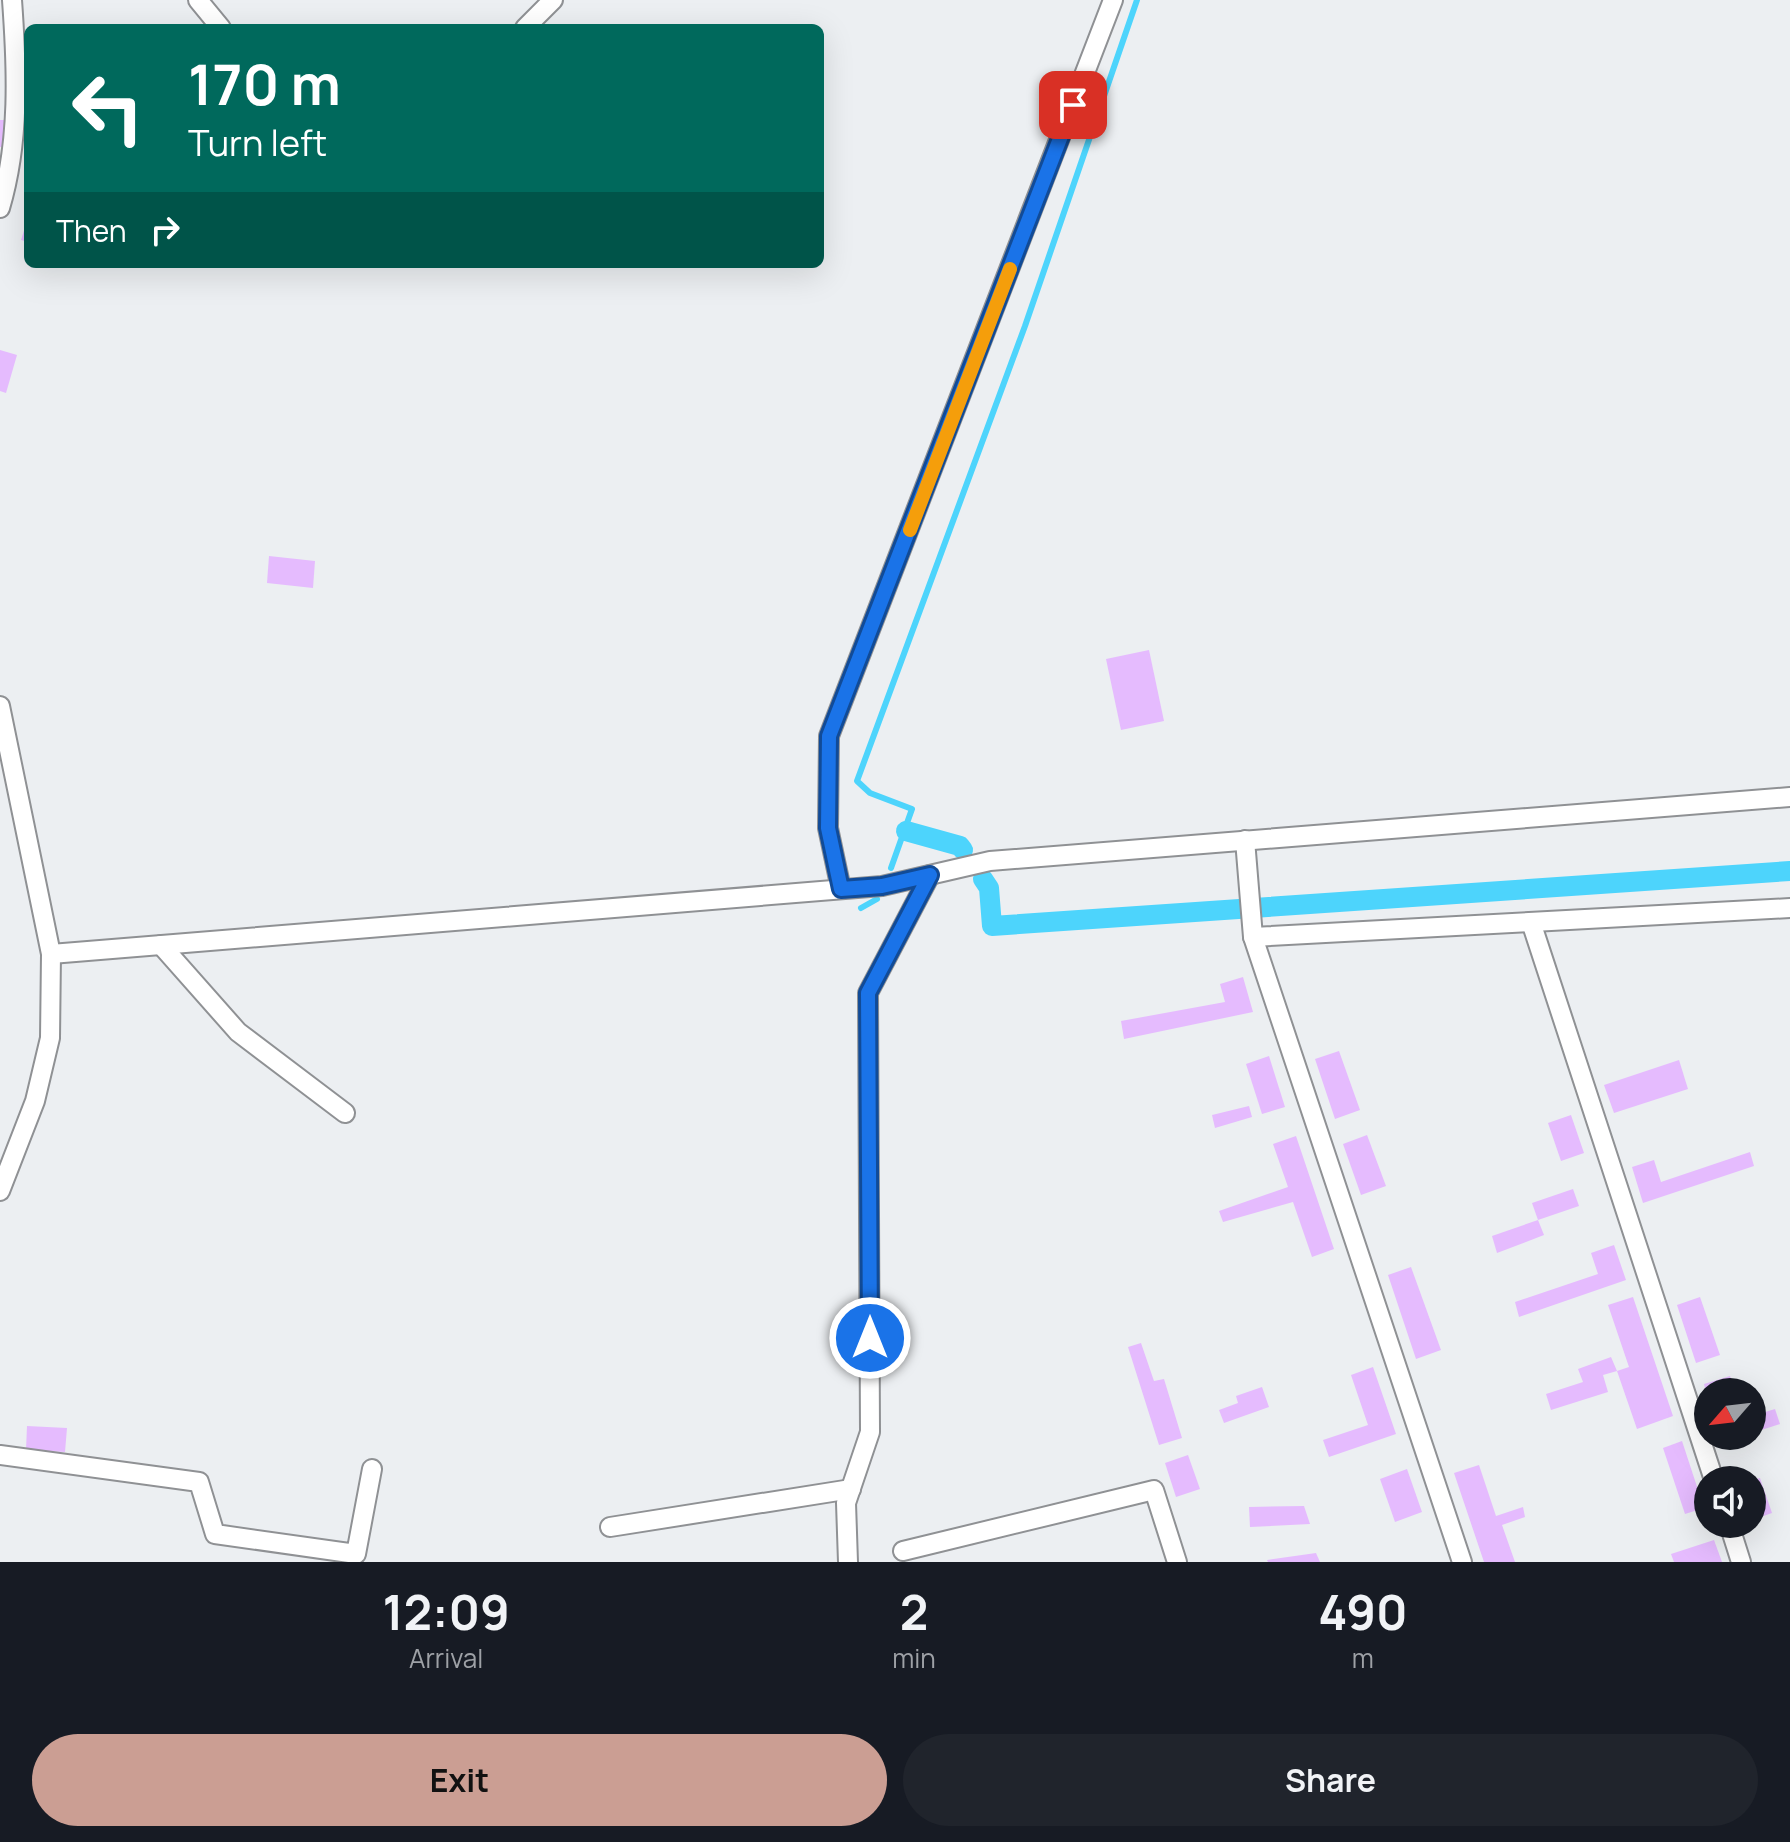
<!DOCTYPE html>
<html lang="en">
<head>
<meta charset="utf-8">
<style>
	:root { --surface:#171b24; --page:#20242c; --text:#f1f3f6; --muted:#9ea1a6; --accent:#cb9e93 }
	body { margin:0; font-family:Manrope,sans-serif; background:var(--page); color:var(--text); height:100vh; display:flex; flex-direction:column; font-size:30px; white-space:nowrap }
	* { box-sizing:border-box; margin:0 }
	p { font-size:26px; color:var(--muted) }
	.icon { flex:none; width:44px; height:44px; fill:none; stroke:currentColor; stroke-width:2; stroke-linecap:round; stroke-linejoin:round }
	.map { position:relative; height:1562px; overflow:hidden }
	.drawer { display:flex; flex-direction:column; background:var(--surface); flex:1 }
	.drawer>* { flex:none }
	.hud { position:absolute; left:24px; top:24px; width:800px; height:244px; border-radius:12px; box-shadow:0 8px 32px #0002; background:#00695c; color:#fff; overflow:hidden }
	.needle { width:52px; rotate:242deg }
	.controls { position:absolute; left:1694px; top:1378px; display:grid; gap:16px }
	.controls a { display:grid; place-items:center; width:72px; height:72px; border-radius:50%; background:var(--surface); box-shadow:0 8px 32px #0002; font-size:40px }
	.pin { position:absolute; display:grid; place-items:center; width:68px; height:68px; color:#fff; margin:-34px; border-radius:16px; box-shadow:0 4px 12px #0006 }
	.me { position:absolute; width:88px; margin:-44px; rotate:0deg; stroke-linejoin:round; filter:drop-shadow(0 0 6px #0008) }
	.turn { display:flex; align-items:center; gap:28px; height:168px; padding:0 32px; font-size:36px }
	.turn .icon { width:104px; height:104px; stroke-width:2.5 }
	.turn b { display:block; font-size:56px; line-height:68px }
	.then { display:flex; align-items:center; height:76px; padding:0 32px; background:#0003; gap:16px; font-size:30px }
	.eta { display:flex; justify-content:space-evenly; align-items:center; height:136px; text-align:center }
	.eta b { font-size:48px; font-weight:700; line-height:56px }
	.primary-button { display:flex; gap:16px; margin-top:auto; padding:16px 32px }
	.primary-button a { flex:1; height:92px; border-radius:48px; background:var(--accent); color:#111; font-size:32px; font-weight:700; line-height:92px; text-align:center }
	.primary-button a+a { background:var(--page); color:var(--text) }
	.map>svg:first-child { display:block }
	.lines { fill:none; stroke-linecap:round; stroke-linejoin:round }
	.stream { stroke:#4dd4fc; stroke-width:6 }
	.canal { stroke:#4dd4fc; stroke-width:20 }
	.building { fill:#e5bbfe }
	.minor-casing { stroke:#8f9194; stroke-width:22 }
	.minor { stroke:#fff; stroke-width:18 }
	.route-casing { stroke:#114b97; stroke-width:20 }
	.route { stroke:#1a73e8; stroke-width:14 }
	.slow { stroke:#f59e0b; stroke-width:14 }
</style>
</head>
<body>
<div class="map">
<svg width="1790" height="1562" viewBox="0 0 1790 1562">
	<rect width="100%" height="100%" fill="#eceff2"/>
	<g class="lines">
		<g class="stream">
			<path d="M 891,868 L 912,809 L 870,793 L 857,781 L 1025,326 L 1137,0"/>
			<path d="M 861,908 L 877,899"/>
		</g>
		<g class="canal">
			<path d="M 906,831 L 960,846 L 963,850"/>
			<path d="M 983,879 L 989,888 L 992,926 L 1790,871"/>
		</g>
	</g>
	<g class="building">
		<path d="M 0,120 L 4,120 L 2,147 L 0,147 Z"/>
		<path d="M 27,221 L 28,221 L 28,242 L 21,240 Z"/>
		<path d="M 0,350 L 17,355 L 6,393 L 0,391 Z"/>
		<path d="M 269,556 L 315,561 L 313,588 L 267,583 Z"/>
		<path d="M 1149,650 L 1164,721 L 1121,730 L 1106,659 Z"/>
		<path d="M 1243,977 L 1253,1012 L 1124,1039 L 1121,1021 L 1225,1002 L 1220,984 Z"/>
		<path d="M 1339,1051 L 1360,1110 L 1335,1119 L 1315,1059 Z"/>
		<path d="M 1269,1056 L 1285,1107 L 1262,1114 L 1246,1064 Z"/>
		<path d="M 1679,1060 L 1688,1089 L 1614,1113 L 1604,1085 Z"/>
		<path d="M 1249,1106 L 1252,1117 L 1215,1128 L 1212,1115 Z"/>
		<path d="M 1571,1115 L 1584,1153 L 1561,1161 L 1548,1123 Z"/>
		<path d="M 1367,1135 L 1386,1186 L 1361,1195 L 1343,1144 Z"/>
		<path d="M 1296,1136 L 1334,1249 L 1312,1257 L 1293,1202 L 1223,1222 L 1219,1211 L 1288,1187 L 1273,1144 Z"/>
		<path d="M 1750,1152 L 1754,1166 L 1643,1203 L 1632,1167 L 1654,1160 L 1661,1182 Z"/>
		<path d="M 1573,1189 L 1579,1206 L 1538,1220 L 1532,1203 Z"/>
		<path d="M 1538,1220 L 1544,1235 L 1497,1253 L 1492,1236 Z"/>
		<path d="M 1614,1245 L 1626,1280 L 1519,1317 L 1515,1302 L 1598,1274 L 1591,1253 Z"/>
		<path d="M 1411,1267 L 1441,1350 L 1416,1359 L 1388,1275 Z"/>
		<path d="M 1633,1297 L 1673,1416 L 1637,1429 L 1617,1371 L 1629,1367 L 1608,1305 Z"/>
		<path d="M 1700,1297 L 1720,1355 L 1696,1363 L 1677,1305 Z"/>
		<path d="M 1141,1343 L 1154,1381 L 1164,1379 L 1182,1438 L 1159,1445 L 1128,1347 Z"/>
		<path d="M 1611,1357 L 1617,1371 L 1603,1375 L 1608,1392 L 1551,1410 L 1546,1394 L 1583,1382 L 1578,1369 Z"/>
		<path d="M 1373,1367 L 1396,1434 L 1329,1457 L 1323,1440 L 1368,1425 L 1351,1375 Z"/>
		<path d="M 1730,1376 L 1736,1392 L 1706,1392 L 1704,1384 Z"/>
		<path d="M 1262,1387 L 1269,1407 L 1224,1423 L 1219,1410 L 1238,1403 L 1236,1396 Z"/>
		<path d="M 1775,1409 L 1780,1424 L 1752,1433 L 1752,1416 Z"/>
		<path d="M 27,1426 L 67,1428 L 65,1452 L 26,1450 Z"/>
		<path d="M 1721,1436 L 1741,1436 L 1741,1437 L 1723,1443 Z"/>
		<path d="M 1682,1441 L 1704,1508 L 1685,1514 L 1663,1448 Z"/>
		<path d="M 1188,1455 L 1200,1489 L 1176,1497 L 1165,1463 Z"/>
		<path d="M 1479,1465 L 1496,1516 L 1523,1507 L 1525,1517 L 1502,1525 L 1515,1562 L 1484,1562 L 1454,1473 Z"/>
		<path d="M 1407,1469 L 1422,1512 L 1395,1522 L 1380,1479 Z"/>
		<path d="M 1760,1478 L 1772,1513 L 1752,1520 L 1752,1480 Z"/>
		<path d="M 1304,1506 L 1310,1524 L 1250,1527 L 1249,1507 Z"/>
		<path d="M 1714,1540 L 1722,1562 L 1674,1562 L 1671,1554 Z"/>
		<path d="M 1316,1553 L 1320,1562 L 1268,1562 L 1267,1560 Z"/>
	</g>
	<g class="lines">
		<defs>
			<g id="minor">
				<path d="M 198,0 L 221,28"/>
				<path d="M 525,28 L 553,0"/>
				<path d="M 0,208 C 20,141 17,69 12,0"/>
				<path d="M 0,706 L 51,954 L 50,1038 L 35,1101 L 0,1191"/>
				<path d="M 1245,840 L 1253,937 L 1462,1562"/>
				<path d="M 841,889 L 828,828 L 829,736 L 1113,0"/>
				<path d="M 1531,922 L 1714,1480"/>
				<path d="M 1253,937 L 1790,908"/>
				<path d="M 161,945 L 238,1032 L 345,1113"/>
				<path d="M 51,954 L 882,886 L 990,861 L 1790,797"/>
				<path d="M 0,1455 L 199,1482 L 215,1534 L 356,1554 L 372,1469"/>
				<path d="M 1729,1524 L 1741,1562"/>
				<path d="M 610,1527 L 851,1489"/>
				<path d="M 903,1551 L 1154,1490 L 1177,1562"/>
				<path d="M 848,1562 L 846,1503 L 870,1432 L 868,993 L 930,875"/>
			</g>
		</defs>
		<use href="#minor" class="minor-casing"/>
		<use href="#minor" class="minor"/>
	</g>
	<g class="lines">
		<defs>
			<path id="route" d="M 870,1338 L 868,993 L 930,875 L 882,886 L 841,889 L 828,828 L 829,736 L 1073,105"/>
		</defs>
		<use href="#route" class="route-casing"/>
		<use href="#route" class="route"/>
		<path class="slow" d="M 910,530 L 1010,269"/>
	</g>
</svg>
<div class="controls">
<a><svg class="needle" viewBox="-14 -14 28 28"><path d="M0-13l5 13h-10z" fill="#e53935"/><path d="M0 13l5-13h-10z" fill="#9ea1a6"/></svg></a>
<a><svg class="icon" aria-label="sound" viewBox="0 0 24 24"><path d="M4 9h4l5-4v14l-5-4H4zM17 9q2 3 0 6"/></svg></a>
</div>
<div class="pin" style="left:1073px;top:105px;background:#d93025"><svg class="icon" aria-label="arrive" viewBox="0 0 24 24"><path d="M6 21V4h12l-3 4 3 4H6"/></svg></div>
<svg class="me" style="left:870px;top:1338px" viewBox="-20 -20 40 40"><circle r="17" fill="#1a73e8" stroke="#fff" stroke-width="3"/><path d="M0-11L8 9 0 5-8 9z" fill="#fff"/></svg>
<div class="hud">
<div class="turn"><svg class="icon" aria-label="left" viewBox="0 0 24 24"><path d="M17 20v-9H6M10 6l-5 5 5 5"/></svg><div><b>170 m</b>Turn left</div></div>
<div class="then">Then<svg class="icon" aria-label="right" viewBox="0 0 24 24"><path d="M7 20v-9h11M14 6l5 5-5 5"/></svg></div>
</div>
</div>
<section class="drawer">
<div class="eta">
<div><b>12:09</b><p>Arrival</p></div>
<div><b>2</b><p>min</p></div>
<div><b>490</b><p>m</p></div>
</div>
<div class="primary-button"><a>Exit</a><a>Share</a></div>
</section>
</body>
</html>
